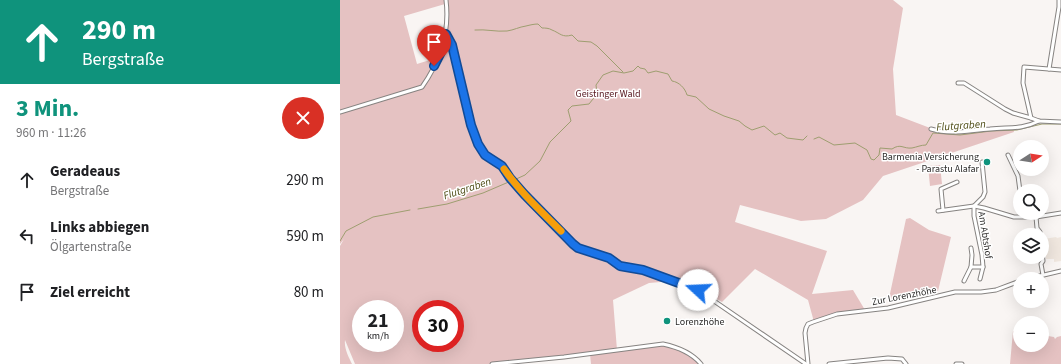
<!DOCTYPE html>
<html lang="de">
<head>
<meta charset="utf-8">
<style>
	:root { --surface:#fff; --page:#f2f2f2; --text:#202124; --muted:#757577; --accent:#0f937c }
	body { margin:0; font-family:"Source Sans 3",sans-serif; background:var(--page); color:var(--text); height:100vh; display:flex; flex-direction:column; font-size:15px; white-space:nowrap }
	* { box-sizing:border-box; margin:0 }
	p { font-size:13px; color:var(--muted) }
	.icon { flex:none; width:22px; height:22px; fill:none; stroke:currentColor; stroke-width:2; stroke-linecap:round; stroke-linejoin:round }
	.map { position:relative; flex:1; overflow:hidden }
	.details { display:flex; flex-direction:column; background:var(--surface); width:340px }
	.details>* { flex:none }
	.top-card { background:#0f937c; color:#fff; overflow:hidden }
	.needle { width:26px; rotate:78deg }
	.buttons { position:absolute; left:673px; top:140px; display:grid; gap:8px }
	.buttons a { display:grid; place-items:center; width:36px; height:36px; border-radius:50%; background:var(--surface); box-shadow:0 4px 16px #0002; font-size:20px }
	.speed { position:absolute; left:12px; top:300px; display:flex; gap:8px; font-size:20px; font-weight:700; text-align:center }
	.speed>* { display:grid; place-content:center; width:52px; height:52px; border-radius:50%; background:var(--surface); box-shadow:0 4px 16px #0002; line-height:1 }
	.speed small { font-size:10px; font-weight:400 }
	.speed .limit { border:6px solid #d22; background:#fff; color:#111 }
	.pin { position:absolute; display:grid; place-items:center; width:34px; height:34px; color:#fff; margin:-41px -17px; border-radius:50% 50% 50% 0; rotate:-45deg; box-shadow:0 0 4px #0007 }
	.pin .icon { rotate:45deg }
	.me { position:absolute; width:44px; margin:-22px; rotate:290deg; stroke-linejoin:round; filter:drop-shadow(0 0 3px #0008) }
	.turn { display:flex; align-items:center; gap:14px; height:84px; padding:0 16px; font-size:18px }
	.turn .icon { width:52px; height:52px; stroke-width:2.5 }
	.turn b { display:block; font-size:28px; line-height:34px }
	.round { display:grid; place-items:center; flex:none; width:42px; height:42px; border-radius:21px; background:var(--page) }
	.head { display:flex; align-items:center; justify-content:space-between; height:68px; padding:0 16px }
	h1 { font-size:24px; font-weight:700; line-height:30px; color:var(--accent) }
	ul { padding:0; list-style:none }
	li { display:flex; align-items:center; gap:12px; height:56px; padding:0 16px }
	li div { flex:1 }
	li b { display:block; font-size:15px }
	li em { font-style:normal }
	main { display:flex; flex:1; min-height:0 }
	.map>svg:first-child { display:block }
	.built { fill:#f0e7df }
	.green { fill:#e5c2c2; fill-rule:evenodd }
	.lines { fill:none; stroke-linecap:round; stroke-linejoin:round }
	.stream { stroke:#9e9e70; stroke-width:1 }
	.minor-casing { stroke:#868381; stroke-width:5 }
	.minor { stroke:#fff; stroke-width:3 }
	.route-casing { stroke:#114b97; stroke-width:10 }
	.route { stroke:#1a73e8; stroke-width:7 }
	.slow { stroke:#f59e0b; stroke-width:7 }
	.poi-dot { fill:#0f937c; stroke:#fff; stroke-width:1.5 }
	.labels { text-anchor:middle; stroke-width:3; stroke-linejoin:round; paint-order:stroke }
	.park-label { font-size:10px; fill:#56161e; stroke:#fff }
	.poi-label { font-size:10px; fill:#2d2c2b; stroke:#fff; text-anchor:end }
	.street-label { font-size:10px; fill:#2d2c2b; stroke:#fff }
	.water-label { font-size:11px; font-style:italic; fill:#4e4c15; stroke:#fff }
</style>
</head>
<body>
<main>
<section class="details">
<div class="top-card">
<div class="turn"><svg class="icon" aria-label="ahead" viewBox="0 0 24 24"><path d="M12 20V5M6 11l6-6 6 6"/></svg><div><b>290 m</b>Bergstraße</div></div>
</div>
<div class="head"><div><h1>3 Min.</h1><p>960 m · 11:26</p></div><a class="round" style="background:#d93025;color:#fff"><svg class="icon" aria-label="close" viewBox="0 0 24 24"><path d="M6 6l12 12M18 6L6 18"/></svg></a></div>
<ul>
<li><svg class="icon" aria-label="ahead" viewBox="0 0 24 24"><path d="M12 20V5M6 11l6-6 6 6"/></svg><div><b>Geradeaus</b><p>Bergstraße</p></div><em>290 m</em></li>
<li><svg class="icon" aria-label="left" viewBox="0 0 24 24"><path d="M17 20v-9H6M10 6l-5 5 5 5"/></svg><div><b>Links abbiegen</b><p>Ölgartenstraße</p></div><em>590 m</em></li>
<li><svg class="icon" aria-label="arrive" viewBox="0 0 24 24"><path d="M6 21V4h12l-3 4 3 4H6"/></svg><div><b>Ziel erreicht</b></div><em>80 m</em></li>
</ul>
</section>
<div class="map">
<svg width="721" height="364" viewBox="0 0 721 364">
	<rect width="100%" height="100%" fill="#f9f5f3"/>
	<path class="built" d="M 716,237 L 717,238 L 721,237 L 721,261 L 714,262 L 714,259 L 706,259 L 704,239 Z"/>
	<g class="green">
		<path d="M 0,0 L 553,0 L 563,8 L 553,69 L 556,115 L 598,131 L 673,128 L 674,132 L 543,176 L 523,200 L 486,219 L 461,221 L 400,205 L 395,222 L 487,251 L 472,294 L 513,290 L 525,310 L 497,314 L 474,322 L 468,300 L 415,269 L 382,302 L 344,280 L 309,283 L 273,300 L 277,350 C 294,347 316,342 333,346 C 343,348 353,358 361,364 L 251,364 L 250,354 L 150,364 L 15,364 L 5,340 C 4,348 8,356 12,364 L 0,364 L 0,246 L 4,239 L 0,244 ZM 105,4 L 106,18 L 99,48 L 93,59 L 77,64 L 64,16 ZM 21,309 L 55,309 L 55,343 L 21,343 ZM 81,309 L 115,309 L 115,343 L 81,343 Z"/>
		<path d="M 600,165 L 602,184 L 590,186 L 588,166 Z"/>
		<path d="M 570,218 L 589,230 L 611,237 L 598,291 L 548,303 L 566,219 Z"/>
		<path d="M 673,331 L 680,332 L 680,345 L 702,345 L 702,335 L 714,337 L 715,339 L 717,337 L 721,336 L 721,364 L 670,364 Z"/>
	</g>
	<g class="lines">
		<g class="stream">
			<path d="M 135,30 C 146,29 156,32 167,31 C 174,30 179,27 186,26 C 190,25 194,24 198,24 L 202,28 C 205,28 209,28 212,30 C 220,33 222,38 232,35 L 238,41 L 251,42 L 257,46 L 283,72"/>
			<path d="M 474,139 L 479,137 L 494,145 L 515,143 L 527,150 L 531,159 L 534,160 L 539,155 L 540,148 L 552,149 C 561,143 563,149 572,148 C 577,147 581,145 586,145 L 593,133 L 620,135 L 651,131 L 677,130 L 702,124 L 721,124"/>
			<path d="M 174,180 L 185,175 L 200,161 L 210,142 L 231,121 L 228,110 L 232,106 L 249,104 L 257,94 L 256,85 L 263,75 L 273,71 L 284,73 L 293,71 L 298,66 L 300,68 L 305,69 L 308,73 L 316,71 L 328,74 L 332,81 C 339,82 345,88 347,95 L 356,97 L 369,109 L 384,116 L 399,121 L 405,126 L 412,130 L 424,126 L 435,135 L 440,133 L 447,138 L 463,140 L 467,136"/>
			<path d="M 78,209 L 107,204 L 143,193 L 171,181"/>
			<path d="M 0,241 L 6,231 L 33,217 L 70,210"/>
		</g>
		<defs>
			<g id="minor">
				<path d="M 106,34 L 112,45 L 131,125 L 138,144 L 145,155 L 162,166 L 170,178 L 184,194 L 233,244 L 238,248 L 269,258 L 280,266 L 303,270 L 358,290 L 466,364"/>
				<path d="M 709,69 L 719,7 L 719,0"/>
				<path d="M 618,83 L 624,83 L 665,109 L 673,113 L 691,118 L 699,121 L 721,122"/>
				<path d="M 0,112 L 82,87 C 101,60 110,32 106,0"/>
				<path d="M 691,118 L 683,83 L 684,67 L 721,70"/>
				<path d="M 591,129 C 611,135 630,130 650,129 C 670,127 681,130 699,121"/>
				<path d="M 668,155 L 678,176 L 680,191"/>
				<path d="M 603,210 L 601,189 L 617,182"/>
				<path d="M 598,211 L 634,206 L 644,208 L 674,217 L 696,217 L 721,213"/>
				<path d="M 696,217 L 697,228 L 700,232 L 700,235"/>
				<path d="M 631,248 L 632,255 L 631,267 L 643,267 L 642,255 L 634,216 L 634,206 L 643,197 L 645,192 L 642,162"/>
				<path d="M 702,252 L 703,261 L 701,264 L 703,275"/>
				<path d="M 640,279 L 643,267"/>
				<path d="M 687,279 L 721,271"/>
				<path d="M 624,281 L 631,267"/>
				<path d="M 152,364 L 224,357 L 323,344 C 337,347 352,353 361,364"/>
				<path d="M 468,364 L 465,333 L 466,328 L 468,324 L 473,322 L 497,314 L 548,308 L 615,292 L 641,292 L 656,290 L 680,281"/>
				<path d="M 489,364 L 548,358 L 562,359 L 566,364"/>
				<path d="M 616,364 L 622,364"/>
			</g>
		</defs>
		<use href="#minor" class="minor-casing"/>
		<use href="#minor" class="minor"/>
	</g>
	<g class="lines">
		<defs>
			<path id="route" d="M 94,66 L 101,52 L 106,34 L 112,45 L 131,125 L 138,144 L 145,155 L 162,166 L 170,178 L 184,194 L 233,244 L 238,248 L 269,258 L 280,266 L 303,270 L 358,290"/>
		</defs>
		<use href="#route" class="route-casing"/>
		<use href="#route" class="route"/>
		<path class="slow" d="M 164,169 C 180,192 201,211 221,231"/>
	</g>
	<g class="poi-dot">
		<circle cx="647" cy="162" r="4"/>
		<circle cx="327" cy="321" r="4"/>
	</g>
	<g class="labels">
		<g class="park-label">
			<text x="268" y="97">Geistinger Wald</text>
		</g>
		<g class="poi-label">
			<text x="639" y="160">Barmenia Versicherung<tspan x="639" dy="12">- Parastu Alafar</tspan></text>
			<text x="335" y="325" text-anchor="start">Lorenzhöhe</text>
		</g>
		<g class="street-label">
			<text transform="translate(646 235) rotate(81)" y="4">Am Abtshof</text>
			<text transform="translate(564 295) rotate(-11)" y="4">Zur Lorenzhöhe</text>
		</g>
		<g class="water-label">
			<text transform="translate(621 125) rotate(-4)" y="4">Flutgraben</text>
			<text transform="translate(127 188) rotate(-18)" y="4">Flutgraben</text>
		</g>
	</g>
</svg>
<div class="buttons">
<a><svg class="needle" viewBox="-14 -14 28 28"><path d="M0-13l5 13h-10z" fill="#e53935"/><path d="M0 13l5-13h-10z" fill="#757577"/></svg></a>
<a><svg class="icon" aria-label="search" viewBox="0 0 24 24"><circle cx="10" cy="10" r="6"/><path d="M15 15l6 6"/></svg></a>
<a><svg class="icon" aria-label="layers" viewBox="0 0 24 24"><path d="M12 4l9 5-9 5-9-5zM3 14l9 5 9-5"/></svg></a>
<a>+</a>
<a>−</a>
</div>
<div class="speed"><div>21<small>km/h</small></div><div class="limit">30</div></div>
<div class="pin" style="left:94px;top:66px;background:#d93025"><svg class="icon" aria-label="arrive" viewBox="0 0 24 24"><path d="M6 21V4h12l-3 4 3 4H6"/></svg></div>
<svg class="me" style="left:358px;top:290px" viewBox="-20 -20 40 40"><circle r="19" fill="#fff"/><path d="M0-13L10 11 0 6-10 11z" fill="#1a73e8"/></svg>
</div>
</main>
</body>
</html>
